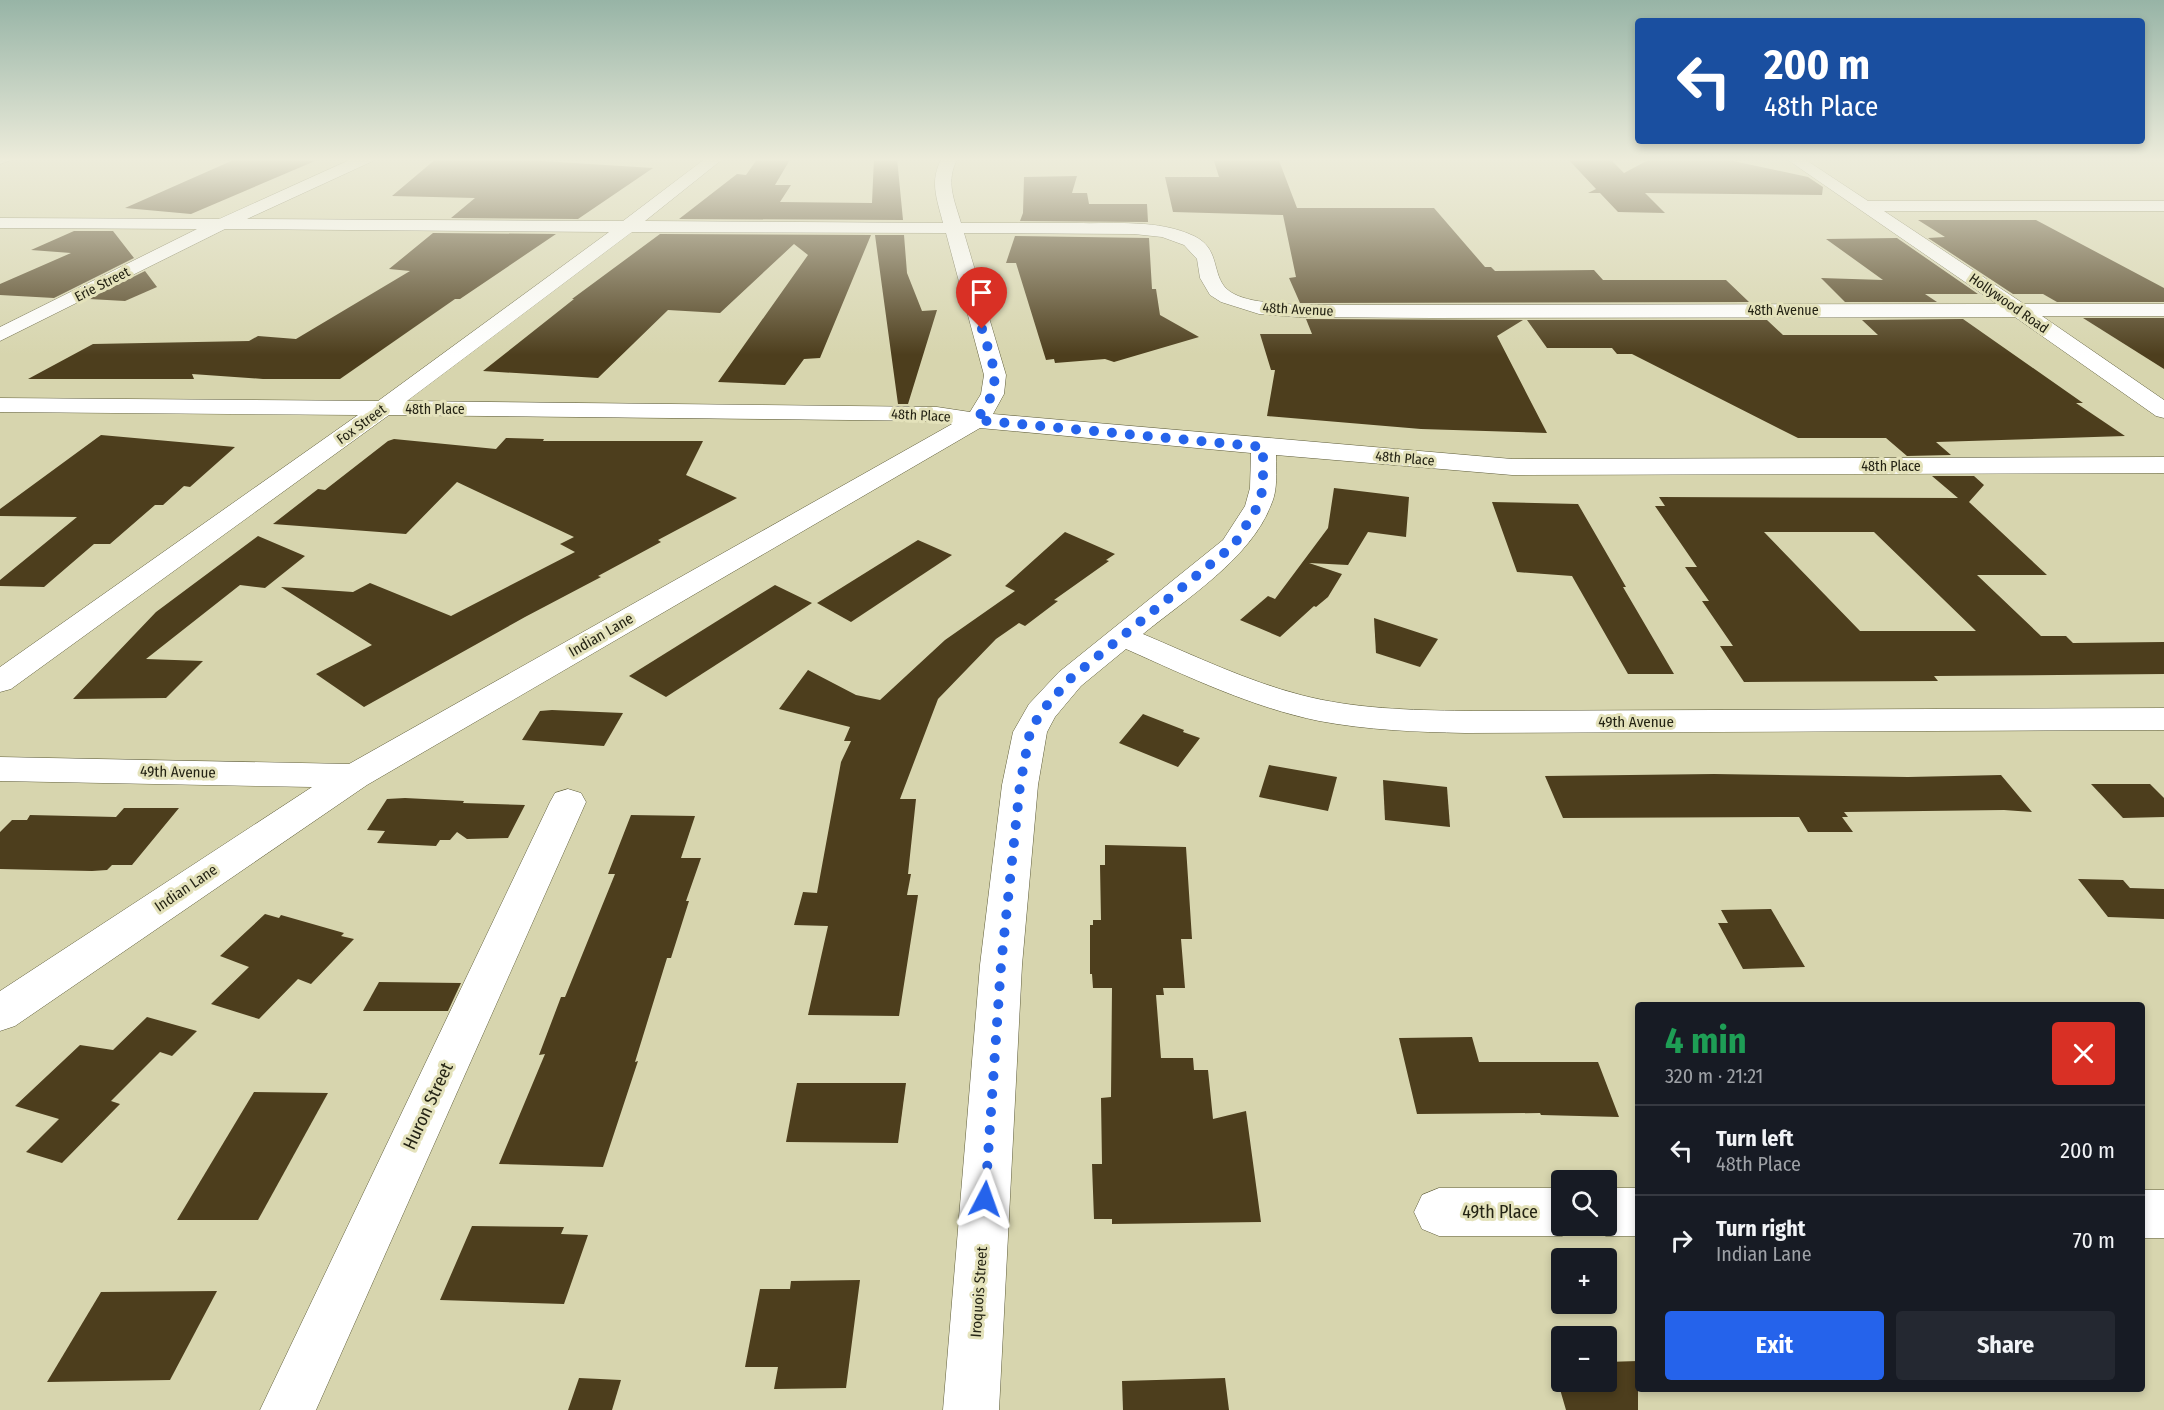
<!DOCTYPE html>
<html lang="en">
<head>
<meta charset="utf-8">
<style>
	:root { --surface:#171b24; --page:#242831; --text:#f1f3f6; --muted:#9ea1a6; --line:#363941; --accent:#2563eb }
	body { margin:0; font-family:"Fira Sans Condensed",sans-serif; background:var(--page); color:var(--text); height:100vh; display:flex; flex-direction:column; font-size:22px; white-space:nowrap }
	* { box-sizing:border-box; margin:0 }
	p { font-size:20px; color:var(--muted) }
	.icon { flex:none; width:33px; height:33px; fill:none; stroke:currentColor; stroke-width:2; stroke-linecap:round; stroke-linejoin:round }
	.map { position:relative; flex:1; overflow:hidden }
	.panel { position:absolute; left:1635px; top:1002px; width:510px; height:390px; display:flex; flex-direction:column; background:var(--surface); border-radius:6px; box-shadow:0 3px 9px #0003 }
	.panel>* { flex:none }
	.top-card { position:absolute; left:1635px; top:18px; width:510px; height:126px; border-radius:6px; box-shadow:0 3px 9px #0003; background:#1a4fa0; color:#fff; overflow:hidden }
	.tools { position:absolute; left:1551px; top:1170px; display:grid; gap:12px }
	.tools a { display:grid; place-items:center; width:66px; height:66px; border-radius:6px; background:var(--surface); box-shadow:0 3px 9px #0003; font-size:30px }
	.pin { position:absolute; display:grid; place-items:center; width:51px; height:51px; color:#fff; margin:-62px -26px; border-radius:50% 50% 50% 0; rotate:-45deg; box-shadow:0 0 6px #0007 }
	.pin .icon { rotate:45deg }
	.me { position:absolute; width:66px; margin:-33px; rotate:4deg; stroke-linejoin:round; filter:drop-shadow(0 0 4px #0008) }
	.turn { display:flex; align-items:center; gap:21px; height:126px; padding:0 30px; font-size:27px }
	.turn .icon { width:78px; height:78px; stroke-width:2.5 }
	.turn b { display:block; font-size:42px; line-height:51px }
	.round { display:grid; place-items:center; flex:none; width:63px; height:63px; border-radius:6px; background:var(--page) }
	.headline { display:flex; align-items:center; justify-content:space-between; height:102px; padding:0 30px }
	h1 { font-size:36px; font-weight:700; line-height:45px; color:#1e9e55 }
	.action { display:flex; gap:12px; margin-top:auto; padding:12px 30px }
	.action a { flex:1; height:69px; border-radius:6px; background:var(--accent); color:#fff; font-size:24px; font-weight:700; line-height:69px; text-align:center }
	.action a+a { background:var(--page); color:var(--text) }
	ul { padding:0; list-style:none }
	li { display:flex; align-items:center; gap:18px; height:90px; padding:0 30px; border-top:2px solid var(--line) }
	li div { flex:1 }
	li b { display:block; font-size:22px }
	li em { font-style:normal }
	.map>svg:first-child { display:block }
	.building { fill:#4d3e1d; fill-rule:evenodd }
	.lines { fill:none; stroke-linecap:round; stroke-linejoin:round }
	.minor-casing { stroke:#5f5d3a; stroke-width:1 }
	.minor { fill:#fff; fill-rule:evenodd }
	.route { stroke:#2563eb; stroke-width:10; stroke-dasharray:0 18 }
	.labels { text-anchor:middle; stroke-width:6; stroke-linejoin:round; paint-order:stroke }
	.far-street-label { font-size:14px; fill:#242314; stroke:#e4e2bb }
	.street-label { font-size:15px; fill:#242314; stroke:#e4e2bb }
	.near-street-label { font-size:18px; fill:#242314; stroke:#e4e2bb }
</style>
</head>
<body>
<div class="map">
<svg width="2164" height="1410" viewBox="0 0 2164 1410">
	<rect width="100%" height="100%" fill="#d7d5ae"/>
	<g class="building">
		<path d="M 238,158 L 322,158 L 191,214 L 125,208 Z"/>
		<path d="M 437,158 L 496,158 L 653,168 L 578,219 L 451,218 L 475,198 L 392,196 Z"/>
		<path d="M 758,158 L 791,158 L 775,185 L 791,185 L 780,202 L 872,203 L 874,158 L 897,158 L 903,220 L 679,219 L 737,174 L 746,175 Z"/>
		<path d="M 1213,158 L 1278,158 L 1297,208 L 1434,208 L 1485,267 L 1491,267 L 1495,271 L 1594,270 L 1603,280 L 1726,280 L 1749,302 L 1300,303 L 1289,278 L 1296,277 L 1283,215 L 1173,212 L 1165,177 L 1219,177 Z"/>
		<path d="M 1567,158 L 1609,158 L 1624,173 L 1652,158 L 1719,158 L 1808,177 L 1823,187 L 1822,195 L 1645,193 L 1665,213 L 1618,212 L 1600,193 L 1588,193 L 1596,189 Z"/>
		<path d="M 1077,176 L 1072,193 L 1087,193 L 1089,204 L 1147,204 L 1148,222 L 1020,221 L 1023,213 L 1024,177 Z"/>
		<path d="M 1918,220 L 2036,220 L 2164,288 L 2164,302 L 2057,302 L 2043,294 L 2013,294 L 1928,238 L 1945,237 Z"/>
		<path d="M 74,231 L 113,231 L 134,258 L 54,298 L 0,295 L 0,284 L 71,253 L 31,250 Z"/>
		<path d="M 433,233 L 556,234 L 460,299 L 455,299 L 340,379 L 263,379 L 192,374 L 194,379 L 28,379 L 93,344 L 249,341 L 258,336 L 296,339 L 410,271 L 389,269 Z"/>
		<path d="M 660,234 L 871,235 L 820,358 L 804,359 L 785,385 L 718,382 L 808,255 L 794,244 L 720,313 L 668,310 L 598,378 L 483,371 L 574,299 L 572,299 Z"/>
		<path d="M 875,235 L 904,235 L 907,273 L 922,311 L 937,310 L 908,404 L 898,404 Z"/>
		<path d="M 1015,236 L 1149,238 L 1152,289 L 1156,289 L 1160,315 L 1199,337 L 1114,362 L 1105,359 L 1055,363 L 1054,359 L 1046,360 L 1016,263 L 1006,263 Z"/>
		<path d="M 1897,238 L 1978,294 L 1925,294 L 1937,302 L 1845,302 L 1821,278 L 1883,280 L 1826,239 Z"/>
		<path d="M 145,271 L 157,287 L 125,301 L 89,299 Z"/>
		<path d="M 2083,318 L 2164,318 L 2164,369 Z"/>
		<path d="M 1306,319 L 1523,320 L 1497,336 L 1547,433 L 1421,429 L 1267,416 L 1275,370 L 1271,370 L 1260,334 L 1312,334 Z"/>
		<path d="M 1963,319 L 2083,403 L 2076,403 L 2125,436 L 1936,442 L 1951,455 L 1907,456 L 1886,438 L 1798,438 L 1632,354 L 1617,354 L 1612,348 L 1547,348 L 1527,320 L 1767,320 L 1783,335 L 1878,335 L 1862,320 Z"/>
		<path d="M 101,435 L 235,447 L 190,487 L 184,486 L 163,505 L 155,505 L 110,544 L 94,544 L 44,587 L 0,586 L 0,580 L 77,517 L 0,516 L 0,509 Z"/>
		<path d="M 506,438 L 544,439 L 543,441 L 703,441 L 686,475 L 737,498 L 658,540 L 661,542 L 598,576 L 601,577 L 525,617 L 364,707 L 316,674 L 372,645 L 281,587 L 353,592 L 370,583 L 451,616 L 575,552 L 560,544 L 574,537 L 457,482 L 406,534 L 273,524 L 318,489 L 325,490 L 388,441 L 394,439 L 496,449 Z"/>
		<path d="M 1932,476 L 1974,476 L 1984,485 L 1969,502 L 2047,575 L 1977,575 L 2041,636 L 2066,636 L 2073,643 L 2164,642 L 2164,674 L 1934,676 L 1938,681 L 1744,682 L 1720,646 L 1733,646 L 1702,601 L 1709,601 L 1685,567 L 1697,567 L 1655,506 L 1665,506 L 1659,497 L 1958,498 ZM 1764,532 L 1874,532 L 1976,631 L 1860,631 Z"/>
		<path d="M 1334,488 L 1409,497 L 1406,537 L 1368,532 L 1348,565 L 1309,563 L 1342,574 L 1328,597 L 1316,607 L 1314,606 L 1280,637 L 1240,620 L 1268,596 L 1275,599 L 1328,528 Z"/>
		<path d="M 1492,502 L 1578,504 L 1626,587 L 1623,587 L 1674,674 L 1628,674 L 1572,576 L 1517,572 Z"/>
		<path d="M 1065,532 L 1115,554 L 1106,560 L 1109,561 L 1054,600 L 1058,601 L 1025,626 L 1019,623 L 996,639 L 938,699 L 900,799 L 916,799 L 908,874 L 911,874 L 907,895 L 918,895 L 899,1016 L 808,1015 L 828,926 L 794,925 L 803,892 L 817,893 L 841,762 L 851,741 L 844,741 L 850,727 L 779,709 L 808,670 L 856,695 L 880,700 L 945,640 L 1015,591 L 1005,586 Z"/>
		<path d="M 258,536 L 305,556 L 265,588 L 240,585 L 146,659 L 203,661 L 166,698 L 73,699 L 156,612 Z"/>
		<path d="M 918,540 L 952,555 L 851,622 L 817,603 Z"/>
		<path d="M 775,585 L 812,603 L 666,697 L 629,676 Z"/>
		<path d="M 1374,618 L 1438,639 L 1420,667 L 1376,653 Z"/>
		<path d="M 552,710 L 623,713 L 604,746 L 522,740 L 540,711 Z"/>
		<path d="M 1143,714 L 1184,730 L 1183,732 L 1200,738 L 1178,767 L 1119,743 Z"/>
		<path d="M 1269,765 L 1337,777 L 1328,811 L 1259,797 Z"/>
		<path d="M 1714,774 L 1908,777 L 2001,775 L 2032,812 L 2004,810 L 1844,812 L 1848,817 L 1842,817 L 1853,832 L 1808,832 L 1799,817 L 1796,817 L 1563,818 L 1545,776 Z"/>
		<path d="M 1383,780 L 1447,787 L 1450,827 L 1385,820 Z"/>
		<path d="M 2091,784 L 2150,784 L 2164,798 L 2164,817 L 2123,818 Z"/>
		<path d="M 405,798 L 464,801 L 463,803 L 525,805 L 508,838 L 467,839 L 457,832 L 450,840 L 440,840 L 436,846 L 377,843 L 385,831 L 367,830 L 387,799 Z"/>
		<path d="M 124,808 L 179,808 L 132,865 L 112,865 L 107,870 L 92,871 L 0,869 L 0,832 L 12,820 L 27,820 L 30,815 L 116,817 Z"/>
		<path d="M 631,815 L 695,816 L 681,858 L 701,858 L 686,901 L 689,901 L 671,958 L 667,958 L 635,1062 L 638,1061 L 603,1167 L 499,1164 L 545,1054 L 539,1055 L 561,997 L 565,997 L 615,874 L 608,874 Z"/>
		<path d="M 1105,845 L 1186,847 L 1192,939 L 1181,939 L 1185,988 L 1163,988 L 1164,995 L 1156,995 L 1161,1058 L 1193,1058 L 1194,1070 L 1208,1070 L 1213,1119 L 1246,1111 L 1261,1222 L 1112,1224 L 1112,1219 L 1094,1219 L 1092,1164 L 1102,1164 L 1101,1098 L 1111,1097 L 1112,988 L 1093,988 L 1092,974 L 1090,974 L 1090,925 L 1093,925 L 1093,920 L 1101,920 L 1100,865 L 1105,865 Z"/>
		<path d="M 2078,879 L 2123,880 L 2130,888 L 2164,889 L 2164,919 L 2108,917 Z"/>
		<path d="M 1771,909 L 1805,967 L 1743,969 L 1718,923 L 1728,923 L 1721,910 Z"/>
		<path d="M 265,914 L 279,918 L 281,915 L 344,933 L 341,936 L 354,939 L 311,984 L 298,979 L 259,1019 L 211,1004 L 249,967 L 220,956 Z"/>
		<path d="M 379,982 L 461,983 L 448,1011 L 363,1011 Z"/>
		<path d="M 147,1017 L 197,1031 L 172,1056 L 160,1052 L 111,1101 L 120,1104 L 62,1163 L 26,1152 L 59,1119 L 15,1106 L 80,1045 L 113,1050 Z"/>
		<path d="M 1472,1037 L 1479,1062 L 1598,1062 L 1619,1117 L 1541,1115 L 1540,1113 L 1417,1114 L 1399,1038 Z"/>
		<path d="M 797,1083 L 906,1083 L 898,1143 L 786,1142 Z"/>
		<path d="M 254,1092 L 328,1093 L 258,1220 L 177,1220 Z"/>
		<path d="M 472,1226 L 564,1227 L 561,1234 L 588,1235 L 564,1304 L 440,1300 Z"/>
		<path d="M 860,1280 L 846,1388 L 774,1389 L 778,1367 L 745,1367 L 760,1289 L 790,1289 L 791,1281 Z"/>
		<path d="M 217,1291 L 170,1380 L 47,1382 L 101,1292 Z"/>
		<path d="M 1638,1361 L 1638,1410 L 1566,1410 L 1555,1372 L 1562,1372 L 1562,1382 L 1606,1382 L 1606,1362 Z"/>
		<path d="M 579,1378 L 621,1380 L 612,1410 L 568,1410 Z"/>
		<path d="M 1225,1378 L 1229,1410 L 1123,1410 L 1122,1381 Z"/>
	</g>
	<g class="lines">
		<defs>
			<g id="minor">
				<path d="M 0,158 L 11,158 L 9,161 L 0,164 Z"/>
				<path d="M 354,158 L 375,158 L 373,161 L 247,219 L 623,221 L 706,158 L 724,158 L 645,221 L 943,223 C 937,199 929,181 942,158 L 958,158 C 945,181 954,199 961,223 C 999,223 1038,223 1076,223 C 1115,224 1158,219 1194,236 C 1219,248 1212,270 1224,286 C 1237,303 1278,303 1298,305 L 1997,304 L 1785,158 L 1803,158 L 1868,201 L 2164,201 L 2164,211 L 1884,211 L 2024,304 L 2164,304 L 2164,316 L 2042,316 L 2164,400 L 2164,418 L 2156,416 L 2015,317 L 1433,318 L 1298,317 L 1259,314 L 1221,302 L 1210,295 L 1200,278 L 1197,259 L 1184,245 L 1162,237 L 1134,234 L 964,233 L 1006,375 L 1004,394 L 993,414 L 1512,459 L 2164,457 L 2164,473 L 1512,475 L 1276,455 C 1276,472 1278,490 1271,505 C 1251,558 1186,599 1143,634 C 1195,656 1247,681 1301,695 C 1355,709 1410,710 1465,711 L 2164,708 L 2164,730 L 1465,733 C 1416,732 1367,730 1319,721 C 1251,707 1189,677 1126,649 L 1081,686 L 1055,717 L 1047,732 L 1038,785 L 1022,965 L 999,1410 L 943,1410 L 980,965 L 1002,785 L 1013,732 L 1029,704 L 1059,672 L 1223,540 L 1245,506 L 1250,488 L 1251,453 L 980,428 L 367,785 L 15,1026 L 0,1031 L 0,991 L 312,787 L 0,781 L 0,757 L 349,764 L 952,424 L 937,421 L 389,415 L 11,689 L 0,692 L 0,667 L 358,415 L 0,412 L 0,398 L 378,401 L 609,232 L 225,229 L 0,341 L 0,327 L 197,229 L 0,228 L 0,218 L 219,219 ZM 632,232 L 946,233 L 984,375 L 981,394 L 970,412 L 937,407 L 407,401 Z"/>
				<path d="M 568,789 L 581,793 L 586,802 L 316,1410 L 260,1410 L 550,802 L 555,793 Z"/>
				<path d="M 1439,1188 L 1562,1188 L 1562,1226 L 1581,1226 L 1579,1229 L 1562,1236 L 1439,1236 L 1422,1229 L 1414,1212 L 1422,1195 Z"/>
				<path d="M 1606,1188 L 1638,1188 L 1638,1236 L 1606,1236 L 1589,1229 L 1587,1226 L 1606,1226 Z"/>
				<rect x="2142" y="1190" width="22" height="48"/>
			</g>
		</defs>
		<use href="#minor" class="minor-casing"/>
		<use href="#minor" class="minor"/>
	</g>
	<linearGradient id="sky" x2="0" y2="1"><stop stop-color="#97b4a6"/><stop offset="0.45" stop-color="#edecdb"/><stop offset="1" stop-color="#edecdb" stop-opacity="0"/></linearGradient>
	<rect width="2164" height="355" fill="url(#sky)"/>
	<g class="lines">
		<path class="route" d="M 982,329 C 994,370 1005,384 976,420 L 1263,447 L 1263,488 L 1258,506 L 1234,545 L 1070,679 L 1041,712 L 1030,732 L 1020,785 L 1001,965 L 985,1199"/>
	</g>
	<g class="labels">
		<g class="far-street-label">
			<text transform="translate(102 284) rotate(-27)" y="5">Erie Street</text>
			<text transform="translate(2009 303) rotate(35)" y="5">Hollywood Road</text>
			<text transform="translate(1298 309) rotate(3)" y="5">48th Avenue</text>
			<text x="1783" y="315">48th Avenue</text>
			<text x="435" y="414">48th Place</text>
			<text transform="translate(921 415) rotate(3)" y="5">48th Place</text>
			<text transform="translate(361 424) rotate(-36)" y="5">Fox Street</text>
			<text transform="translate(1405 458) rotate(5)" y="5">48th Place</text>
			<text x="1891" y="471">48th Place</text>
		</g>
		<g class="street-label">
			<text transform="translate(601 635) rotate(-30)" y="5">Indian Lane</text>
			<text x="1636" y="727">49th Avenue</text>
			<text transform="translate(178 772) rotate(1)" y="5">49th Avenue</text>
			<text transform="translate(186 888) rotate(-34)" y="5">Indian Lane</text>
			<text transform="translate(979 1292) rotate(-86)" y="5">Iroquois Street</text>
		</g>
		<g class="near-street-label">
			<text transform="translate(428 1106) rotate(-65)" y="6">Huron Street</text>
			<text x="1500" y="1218">49th Place</text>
		</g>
	</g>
</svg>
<div class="tools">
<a><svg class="icon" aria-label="search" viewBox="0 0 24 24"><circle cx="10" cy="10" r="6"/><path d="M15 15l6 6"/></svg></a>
<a>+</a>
<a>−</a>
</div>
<div class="pin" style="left:982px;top:329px;background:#d93025"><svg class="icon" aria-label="arrive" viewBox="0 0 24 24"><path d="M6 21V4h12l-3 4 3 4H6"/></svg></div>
<svg class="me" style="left:985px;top:1199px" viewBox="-20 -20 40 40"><path d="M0-17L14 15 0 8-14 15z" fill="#2563eb" stroke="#fff" stroke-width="4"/></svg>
<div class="top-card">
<div class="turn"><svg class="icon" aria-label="left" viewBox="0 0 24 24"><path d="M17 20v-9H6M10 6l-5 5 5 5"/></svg><div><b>200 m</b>48th Place</div></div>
</div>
<section class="panel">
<div class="headline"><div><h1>4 min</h1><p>320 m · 21:21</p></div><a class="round" style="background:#d93025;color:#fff"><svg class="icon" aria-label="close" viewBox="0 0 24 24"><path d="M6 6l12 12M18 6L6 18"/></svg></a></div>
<ul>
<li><svg class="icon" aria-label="left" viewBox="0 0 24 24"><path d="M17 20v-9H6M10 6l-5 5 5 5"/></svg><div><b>Turn left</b><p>48th Place</p></div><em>200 m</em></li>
<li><svg class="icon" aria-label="right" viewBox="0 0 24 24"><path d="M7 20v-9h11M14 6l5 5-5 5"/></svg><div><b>Turn right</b><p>Indian Lane</p></div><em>70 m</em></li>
</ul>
<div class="action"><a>Exit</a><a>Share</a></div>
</section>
</div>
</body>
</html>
